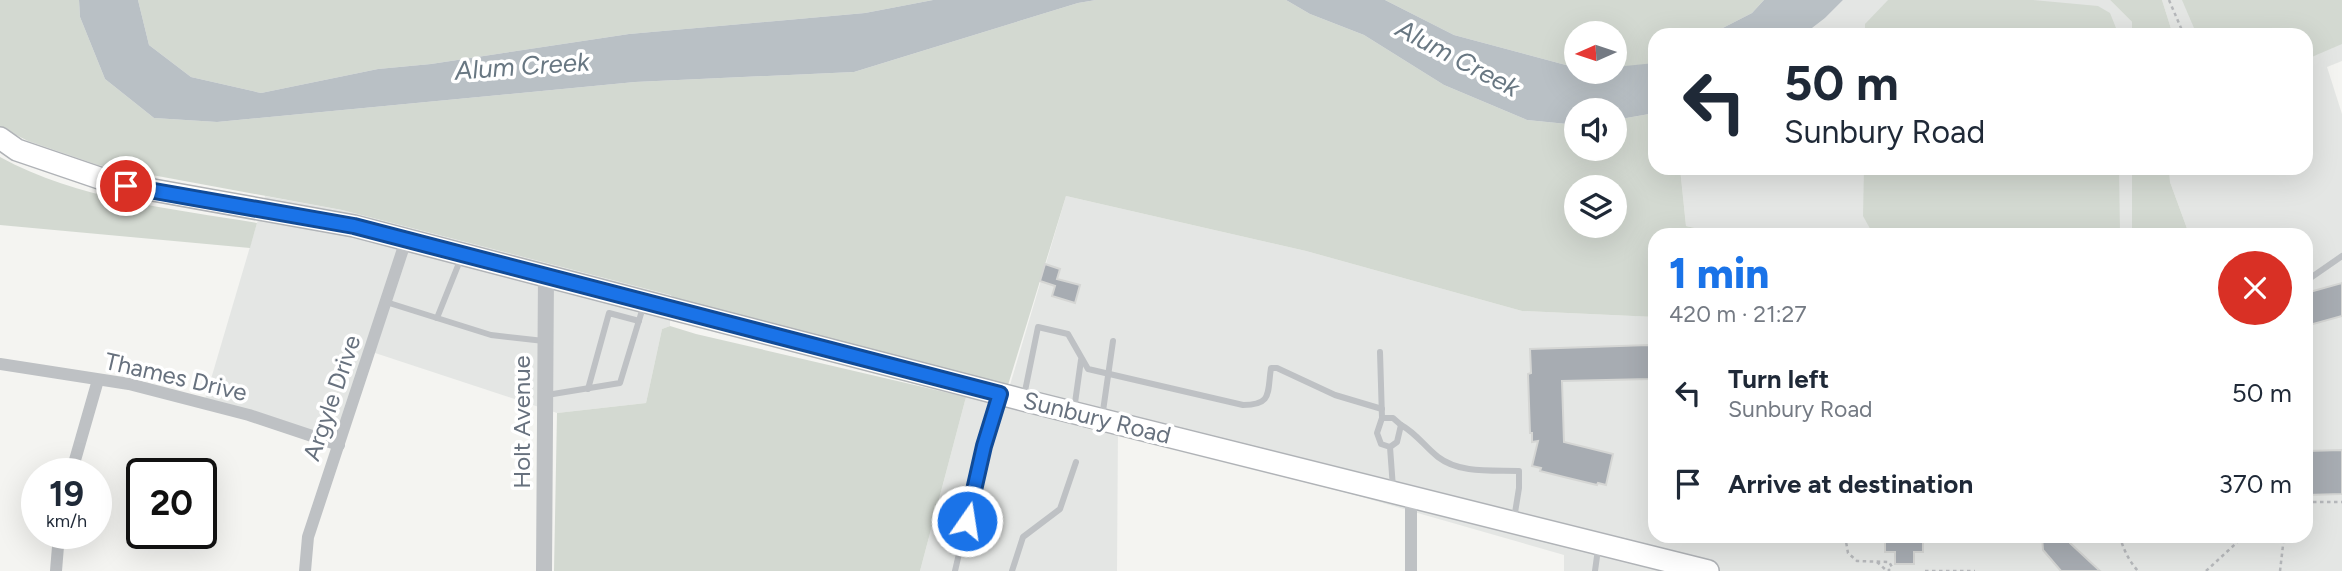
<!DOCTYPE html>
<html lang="en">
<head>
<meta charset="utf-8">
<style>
	:root { --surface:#fff; --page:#f2f2f3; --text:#1f2937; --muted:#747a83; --accent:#1a73e8 }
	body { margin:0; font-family:Figtree,sans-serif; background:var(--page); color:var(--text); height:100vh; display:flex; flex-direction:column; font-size:26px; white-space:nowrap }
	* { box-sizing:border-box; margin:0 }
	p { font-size:23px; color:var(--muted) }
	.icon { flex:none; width:38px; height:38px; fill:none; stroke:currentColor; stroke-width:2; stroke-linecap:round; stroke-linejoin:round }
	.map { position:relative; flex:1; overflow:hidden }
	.drawer { position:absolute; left:1648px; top:228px; width:665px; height:315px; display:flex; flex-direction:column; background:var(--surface); border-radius:21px; box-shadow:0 7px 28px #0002 }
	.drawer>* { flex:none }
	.banner { position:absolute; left:1648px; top:28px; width:665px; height:147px; border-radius:21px; box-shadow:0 7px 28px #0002; background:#fff; color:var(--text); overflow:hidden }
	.needle { width:46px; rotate:267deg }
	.controls { position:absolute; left:1564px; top:21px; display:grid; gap:14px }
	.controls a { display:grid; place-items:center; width:63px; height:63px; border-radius:50%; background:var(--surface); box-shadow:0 7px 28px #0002; font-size:35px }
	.speed { position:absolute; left:21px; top:458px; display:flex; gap:14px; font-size:35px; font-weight:700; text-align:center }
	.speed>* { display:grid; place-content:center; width:91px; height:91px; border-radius:50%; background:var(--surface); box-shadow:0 7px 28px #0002; line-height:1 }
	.speed small { font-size:18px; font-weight:400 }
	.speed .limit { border:4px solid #111; border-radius:10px; background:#fff; color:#111 }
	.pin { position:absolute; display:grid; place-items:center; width:60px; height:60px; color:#fff; margin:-30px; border:4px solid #fff; border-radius:50%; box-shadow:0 2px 7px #0007 }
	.me { position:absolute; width:77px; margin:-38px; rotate:13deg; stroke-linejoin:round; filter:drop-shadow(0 0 5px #0008) }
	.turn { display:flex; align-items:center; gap:24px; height:147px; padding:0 21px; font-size:32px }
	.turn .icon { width:91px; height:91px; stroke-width:2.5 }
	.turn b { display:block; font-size:49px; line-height:60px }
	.round { display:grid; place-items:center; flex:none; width:74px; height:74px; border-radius:37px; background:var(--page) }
	.headline { display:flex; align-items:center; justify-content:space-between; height:119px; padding:0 21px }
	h1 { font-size:42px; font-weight:800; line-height:52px; color:var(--accent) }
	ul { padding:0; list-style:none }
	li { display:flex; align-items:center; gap:21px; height:91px; padding:0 21px }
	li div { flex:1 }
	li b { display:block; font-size:26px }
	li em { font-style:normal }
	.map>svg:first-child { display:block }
	.built { fill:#e4e6e4 }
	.green { fill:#d3d9d1; fill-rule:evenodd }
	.water { fill:#b9c0c5 }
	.building { fill:#a7acb2; stroke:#d5d6d4; stroke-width:2 }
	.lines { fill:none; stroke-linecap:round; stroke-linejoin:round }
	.primary-casing { stroke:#b0b3b7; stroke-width:24 }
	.path { stroke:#b6b8bb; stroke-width:2.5; stroke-dasharray:3.5 3.5; stroke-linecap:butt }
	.service { stroke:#bec1c4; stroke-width:6 }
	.minor { stroke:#bec1c4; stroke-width:12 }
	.tertiary { stroke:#bec1c4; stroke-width:16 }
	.primary { stroke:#fff; stroke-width:21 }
	.route-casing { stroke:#114b97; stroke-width:18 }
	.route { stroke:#1a73e8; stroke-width:12 }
	.labels { text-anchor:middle; stroke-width:7; stroke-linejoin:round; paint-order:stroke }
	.street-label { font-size:24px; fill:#67717e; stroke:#fff }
	.water-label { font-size:26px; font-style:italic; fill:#687782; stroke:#fff }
</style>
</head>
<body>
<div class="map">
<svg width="2342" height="571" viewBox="0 0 2342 571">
	<rect width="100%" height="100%" fill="#f4f4f1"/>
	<g class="built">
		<path d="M 1843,0 L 2110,0 L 2132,22 L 2132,35 L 1803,35 L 1825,18 Z"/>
		<path d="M 2162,0 L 2342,0 L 2342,61 L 2327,67 L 2342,114 L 2342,571 L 1564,571 L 1564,555 L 1118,427 L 1117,571 L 920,571 L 966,397 L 1007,395 L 1066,196 L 1306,251 L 1522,311 L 1655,317 L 1656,536 L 2306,536 L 2306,234 L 2189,234 L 2170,182 L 2169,168 L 2306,168 L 2306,35 L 2173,35 Z"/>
		<path d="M 1680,168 L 2132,168 L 2132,234 L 1723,234 L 1686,226 Z"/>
		<path d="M 265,196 L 342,210 L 670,295 L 670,326 L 662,329 L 646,403 L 557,413 L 369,351 L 335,449 L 203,406 Z"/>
	</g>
	<g class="green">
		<path d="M 0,0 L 79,0 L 80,17 L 105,79 L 154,118 L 217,122 L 635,82 L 854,72 L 1078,3 L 1096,0 L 1286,0 L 1310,14 L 1364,35 L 1444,85 L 1527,120 L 1577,125 L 1577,149 L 1615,149 L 1615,120 L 1655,113 L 1656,168 L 1680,168 L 1686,226 L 1723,234 L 1656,234 L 1655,317 L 1522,311 L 1306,251 L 1066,196 L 1008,385 L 678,300 L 670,295 L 342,210 L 98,165 L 28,141 L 0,127 ZM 1577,187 L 1615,187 L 1615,226 L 1577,226 Z"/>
		<path d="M 138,0 L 933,0 L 865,13 L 629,34 L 431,64 L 378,69 L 261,93 L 191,77 L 149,45 Z"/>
		<path d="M 1385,0 L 1764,0 L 1752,13 L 1709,35 L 1656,35 L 1655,63 L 1652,65 L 1615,67 L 1615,33 L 1577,33 L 1577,68 L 1454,35 Z"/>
		<path d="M 1888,0 L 2033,0 L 2098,6 L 2110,13 L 2116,28 L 2117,35 L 1865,35 L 1865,24 Z"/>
		<path d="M 2110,0 L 2162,0 L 2173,35 L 2132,35 L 2132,22 Z"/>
		<path d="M 2182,0 L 2342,0 L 2342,44 L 2307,59 L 2306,35 L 2197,35 Z"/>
		<path d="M 0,157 C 79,200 169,208 257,223 L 250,248 L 0,225 Z"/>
		<path d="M 1864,168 L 2119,168 L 2120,234 L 1873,234 L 1863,216 Z"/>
		<path d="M 2132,168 L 2169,168 L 2170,182 L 2189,234 L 2132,234 Z"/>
		<path d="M 670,326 L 696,334 L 966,397 L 920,571 L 554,571 L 557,413 L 646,403 L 662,329 Z"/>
	</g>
	<g class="water">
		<path d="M 79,0 L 138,0 L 149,45 L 191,77 L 261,93 L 378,69 L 431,64 L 629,34 L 865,13 L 933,0 L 1096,0 L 1078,3 L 854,72 L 635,82 L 217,122 L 154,118 L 105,79 L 80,17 Z"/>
		<path d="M 1286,0 L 1385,0 L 1454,35 L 1577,68 L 1577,72 L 1615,72 L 1615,67 L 1655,63 L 1655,113 L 1615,120 L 1615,110 L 1577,110 L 1577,125 L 1527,120 L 1444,85 L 1364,35 L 1310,14 Z"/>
		<path d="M 1764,0 L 1843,0 L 1825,18 L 1803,35 L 1709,35 L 1752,13 Z"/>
	</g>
	<g class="building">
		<path d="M 1045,264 L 1060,269 L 1057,279 L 1080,285 L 1075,303 L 1052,296 L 1055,286 L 1040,281 Z"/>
		<path d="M 2342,283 L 2342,316 L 2306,326 L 2306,293 Z"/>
		<path d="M 1649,345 L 1649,348 L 1656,348 L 1656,377 L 1650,377 L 1650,379 L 1562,381 L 1564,442 L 1613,454 L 1606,485 L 1598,483 L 1597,485 L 1564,477 L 1540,471 L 1541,468 L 1532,466 L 1538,441 L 1532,442 L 1532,433 L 1530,433 L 1528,374 L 1531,373 L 1530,349 Z"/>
		<path d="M 2342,450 L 2342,494 L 2306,495 L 2306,451 Z"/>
		<path d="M 1885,536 L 1923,536 L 1923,552 L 1914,552 L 1914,564 L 1895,564 L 1895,552 L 1885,552 Z"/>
		<path d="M 2042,536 L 2070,536 L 2070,543 L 2100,571 L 2061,571 L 2043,550 Z"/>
	</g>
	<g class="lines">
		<defs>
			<path id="primary" d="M 0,138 L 17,150 L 114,183 L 354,226 L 1023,400 L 1708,571"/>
		</defs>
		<use href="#primary" class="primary-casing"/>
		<g class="path">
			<path d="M 2169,0 L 2184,35"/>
			<path d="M 2306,502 L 2342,502"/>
			<path d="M 1845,536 L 1848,553 L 1857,561 L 1889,562 L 1892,567 L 1888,571"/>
			<path d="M 2120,536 C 2123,549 2129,561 2138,571"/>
			<path d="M 2255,536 L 2270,539 L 2287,536"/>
			<path d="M 1877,562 L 1887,571"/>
			<path d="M 1925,571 L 1975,571"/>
			<path d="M 2206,571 L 2244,536"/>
			<path d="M 2280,571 L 2284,537"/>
		</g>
		<g class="service">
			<path d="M 2306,281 L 2342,256"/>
			<path d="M 386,302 L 491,335 L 544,341"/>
			<path d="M 437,318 L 461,258"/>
			<path d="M 1380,352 L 1382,418 L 1377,433 L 1381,444 L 1390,447 L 1393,488"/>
			<path d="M 588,389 L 609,313 L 639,321"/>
			<path d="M 547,395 L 620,383 L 644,304"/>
			<path d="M 1024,396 L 1038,327 L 1068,334 L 1088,369 L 1243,405 C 1273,405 1267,392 1271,368 L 1277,368 L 1335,395 L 1382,409"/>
			<path d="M 1074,410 L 1081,360"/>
			<path d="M 1102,418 L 1113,341"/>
			<path d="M 1382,418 L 1393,418 L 1401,425"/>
			<path d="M 1390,447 L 1397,442 L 1401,425 C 1416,433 1425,447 1438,457 C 1460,474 1493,470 1519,471 L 1519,488 L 1514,519"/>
			<path d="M 955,571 L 984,446 L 998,399"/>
			<path d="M 1012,571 L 1023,537 L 1060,509 L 1076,462"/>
			<path d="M 1595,571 L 1598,549"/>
		</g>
		<g class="minor">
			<path d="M 0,364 L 129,384 L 249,415 L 339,445"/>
			<path d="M 71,474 L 98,380"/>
			<path d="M 1411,498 L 1411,571"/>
			<path d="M 56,571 L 59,534"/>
			<path d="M 305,571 L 308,537 L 406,240"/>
		</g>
		<path class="tertiary" d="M 544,571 L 546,274"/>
		<use href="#primary" class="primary"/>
	</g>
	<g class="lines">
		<defs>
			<path id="route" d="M 126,186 L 354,226 L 1000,394 L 984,446 L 967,521"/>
		</defs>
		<use href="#route" class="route-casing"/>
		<use href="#route" class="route"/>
	</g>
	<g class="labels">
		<g class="street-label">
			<text transform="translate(176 377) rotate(13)" y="8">Thames Drive</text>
			<text transform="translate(332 398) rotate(-71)" y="8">Argyle Drive</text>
			<text transform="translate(1097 418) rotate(14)" y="8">Sunbury Road</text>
			<text transform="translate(522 422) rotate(-90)" y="8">Holt Avenue</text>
		</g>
		<g class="water-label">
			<text transform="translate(1458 58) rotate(28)" y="9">Alum Creek</text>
			<text transform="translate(522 66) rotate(-4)" y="9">Alum Creek</text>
		</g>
	</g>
</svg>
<div class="controls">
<a><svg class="needle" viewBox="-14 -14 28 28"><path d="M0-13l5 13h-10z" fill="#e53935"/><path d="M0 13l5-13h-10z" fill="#747a83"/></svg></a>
<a><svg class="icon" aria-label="sound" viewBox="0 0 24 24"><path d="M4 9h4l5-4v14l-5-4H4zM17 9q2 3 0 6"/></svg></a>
<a><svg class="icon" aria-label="layers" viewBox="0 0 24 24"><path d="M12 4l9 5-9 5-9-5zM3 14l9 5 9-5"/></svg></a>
</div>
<div class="speed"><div>19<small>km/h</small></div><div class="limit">20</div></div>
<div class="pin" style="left:126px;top:186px;background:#d93025"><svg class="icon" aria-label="arrive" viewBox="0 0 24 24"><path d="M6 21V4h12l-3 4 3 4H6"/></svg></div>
<svg class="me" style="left:967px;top:521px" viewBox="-20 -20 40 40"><circle r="17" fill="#1a73e8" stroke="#fff" stroke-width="3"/><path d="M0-11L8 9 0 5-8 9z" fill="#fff"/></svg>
<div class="banner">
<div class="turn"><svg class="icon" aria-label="left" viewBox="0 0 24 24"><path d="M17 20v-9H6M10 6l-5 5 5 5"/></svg><div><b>50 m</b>Sunbury Road</div></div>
</div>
<section class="drawer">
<div class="headline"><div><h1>1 min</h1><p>420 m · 21:27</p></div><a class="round" style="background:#d93025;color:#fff"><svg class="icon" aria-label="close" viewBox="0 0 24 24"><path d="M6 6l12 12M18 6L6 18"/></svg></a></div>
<ul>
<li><svg class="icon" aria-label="left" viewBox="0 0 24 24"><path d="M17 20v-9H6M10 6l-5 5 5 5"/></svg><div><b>Turn left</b><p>Sunbury Road</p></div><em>50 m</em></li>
<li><svg class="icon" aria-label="arrive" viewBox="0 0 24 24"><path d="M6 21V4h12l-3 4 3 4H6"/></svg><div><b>Arrive at destination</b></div><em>370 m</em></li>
</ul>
</section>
</div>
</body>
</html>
